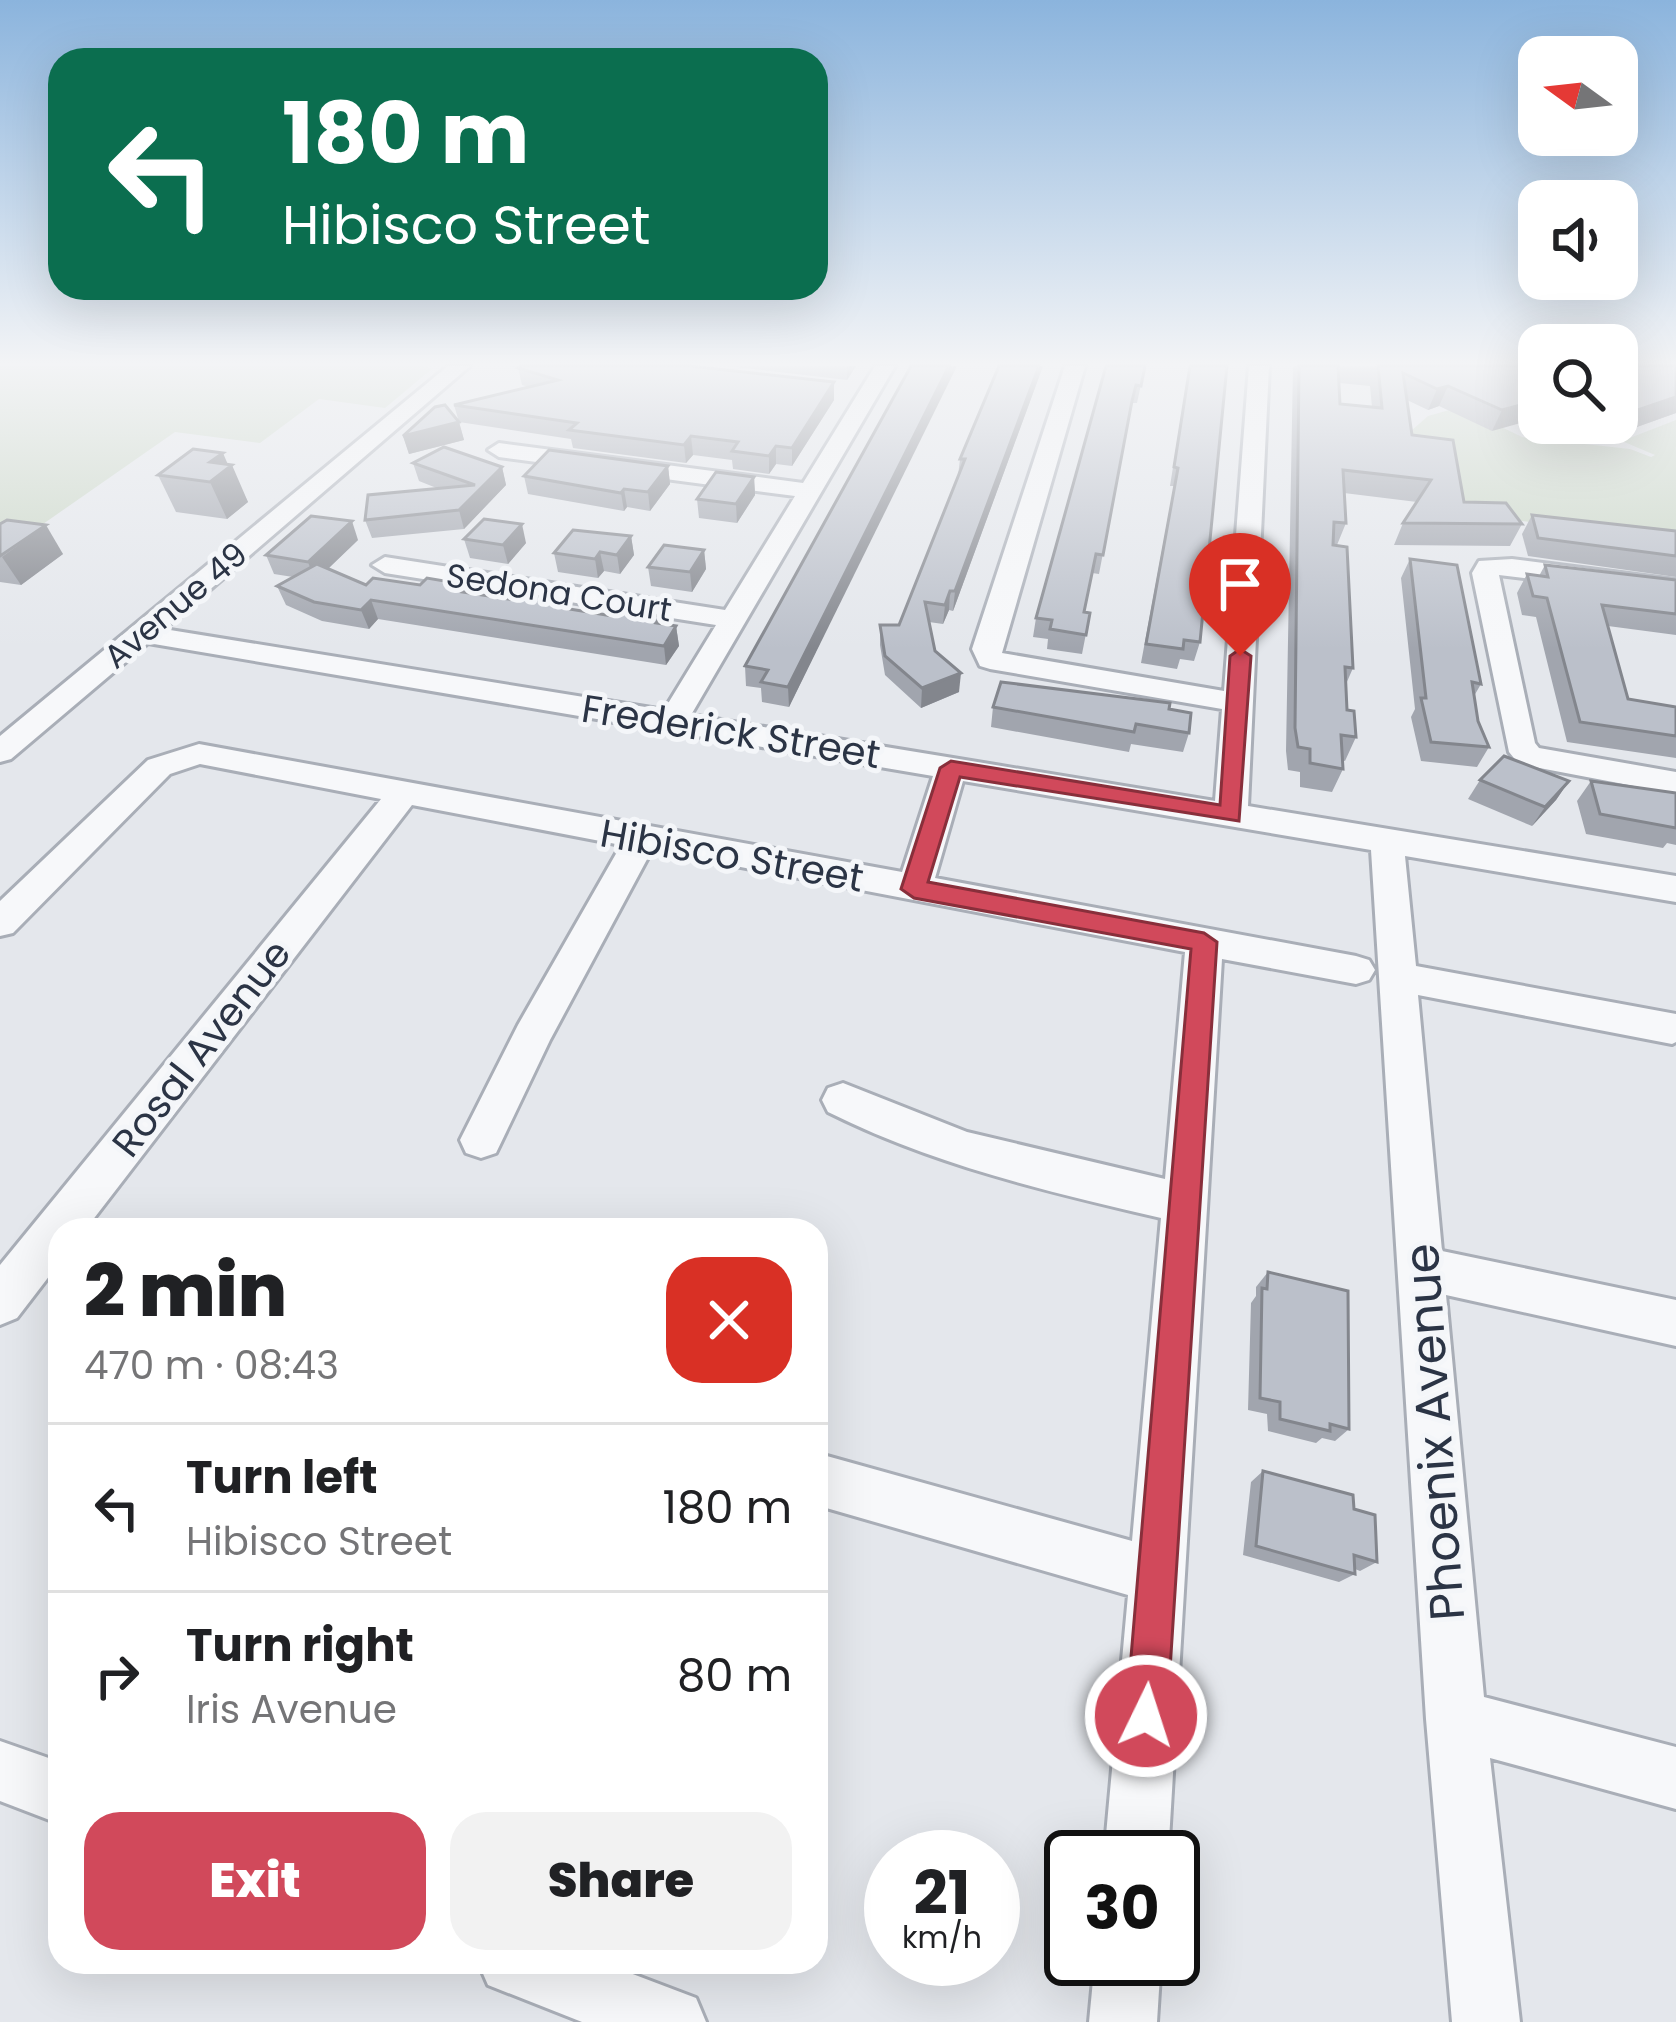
<!DOCTYPE html>
<html lang="en">
<head>
<meta charset="utf-8">
<style>
	:root { --surface:#fff; --page:#f2f2f2; --text:#202124; --muted:#757577; --line:#e0e0e0; --accent:#d1495b }
	body { margin:0; font-family:Poppins,sans-serif; background:var(--page); color:var(--text); height:100vh; display:flex; flex-direction:column; font-size:45px; white-space:nowrap }
	* { box-sizing:border-box; margin:0 }
	p { font-size:39px; color:var(--muted) }
	.icon { flex:none; width:66px; height:66px; fill:none; stroke:currentColor; stroke-width:2; stroke-linecap:round; stroke-linejoin:round }
	.map { position:relative; flex:1; overflow:hidden }
	.details { position:absolute; left:48px; top:1218px; width:780px; height:756px; display:flex; flex-direction:column; background:var(--surface); border-radius:36px; box-shadow:0 12px 48px #0002 }
	.details>* { flex:none }
	.guide { position:absolute; left:48px; top:48px; width:780px; height:252px; border-radius:36px; box-shadow:0 12px 48px #0002; background:#0b6e4f; color:#fff; overflow:hidden }
	.needle { width:78px; rotate:285deg }
	.fabs { position:absolute; left:1518px; top:36px; display:grid; gap:24px }
	.fabs a { display:grid; place-items:center; width:120px; height:120px; border-radius:24px; background:var(--surface); box-shadow:0 12px 48px #0002; font-size:60px }
	.speed { position:absolute; left:864px; top:1830px; display:flex; gap:24px; font-size:60px; font-weight:700; text-align:center }
	.speed>* { display:grid; place-content:center; width:156px; height:156px; border-radius:50%; background:var(--surface); box-shadow:0 12px 48px #0002; line-height:1 }
	.speed small { font-size:30px; font-weight:400 }
	.speed .limit { border:6px solid #111; border-radius:18px; background:#fff; color:#111 }
	.pin { position:absolute; display:grid; place-items:center; width:102px; height:102px; color:#fff; margin:-123px -51px; border-radius:50% 50% 50% 0; rotate:-45deg; box-shadow:0 0 12px #0007 }
	.pin .icon { rotate:45deg }
	.me { position:absolute; width:132px; margin:-66px; rotate:4deg; stroke-linejoin:round; filter:drop-shadow(0 0 9px #0008) }
	.turn { display:flex; align-items:center; gap:42px; height:252px; padding:0 36px; font-size:54px }
	.turn .icon { width:156px; height:156px; stroke-width:2.5 }
	.turn b { display:block; font-size:84px; line-height:102px }
	.round { display:grid; place-items:center; flex:none; width:126px; height:126px; border-radius:36px; background:var(--page) }
	.headline { display:flex; align-items:center; justify-content:space-between; height:204px; padding:0 36px }
	h1 { font-size:72px; font-weight:800; line-height:90px }
	.cta { display:flex; gap:24px; margin-top:auto; padding:24px 36px }
	.cta a { flex:1; height:138px; border-radius:36px; background:var(--accent); color:#fff; font-size:48px; font-weight:800; line-height:138px; text-align:center }
	.cta a+a { background:var(--page); color:var(--text) }
	ul { padding:0; list-style:none }
	li { display:flex; align-items:center; gap:36px; height:168px; padding:0 36px; border-top:3px solid var(--line) }
	li div { flex:1 }
	li b { display:block; font-size:45px }
	li em { font-style:normal }
	.map>svg:first-child { display:block }
	.green { fill:#c9d6c5 }
	.lines { fill:none; stroke-linecap:round; stroke-linejoin:round }
	.minor-casing { stroke:#a9aeb7; stroke-width:6 }
	.minor { fill:#f7f8fa; fill-rule:evenodd }
	.wall { fill:#a1a5ae; fill-rule:evenodd }
	.shaded-wall { fill:#83868d }
	.building { fill:#bbc0ca; stroke:#83868d; stroke-width:3 }
	.route { fill:#d1495b; stroke:#882f3b; stroke-width:3 }
	.labels { text-anchor:middle; stroke-width:10; stroke-linejoin:round; paint-order:stroke }
	.far-street-label { font-size:33px; fill:#2b3445; stroke:#f4f6f9 }
	.street-label { font-size:39px; fill:#2b3445; stroke:#f4f6f9 }
	.near-street-label { font-size:48px; fill:#2b3445; stroke:#f4f6f9 }
</style>
</head>
<body>
<div class="map">
<svg width="1676" height="2022" viewBox="0 0 1676 2022">
	<rect width="100%" height="100%" fill="#e4e7ec"/>
	<g class="green">
		<path d="M 0,366 L 419,366 L 433,368 L 385,408 L 319,399 L 260,443 L 175,432 L 0,554 Z"/>
		<path d="M 1460,407 L 1522,437 L 1630,449 L 1651,457 L 1655,455 L 1622,441 L 1676,420 L 1676,539 L 1452,513 L 1402,439 L 1428,416 Z"/>
	</g>
	<g class="lines">
		<defs>
			<g id="minor">
				<path d="M 448,366 L 470,366 L 164,629 L 664,710 L 716,625 L 385,573 L 372,565 L 385,557 L 725,610 L 795,496 L 499,457 L 488,450 L 499,443 L 803,483 L 875,366 L 895,366 L 691,715 L 1215,801 L 1222,709 L 990,669 L 980,666 L 972,649 L 1065,366 L 1085,366 L 1002,653 L 1224,691 L 1249,366 L 1269,366 L 1248,806 L 1676,876 L 1676,902 L 1405,856 L 1416,966 L 1676,1014 L 1676,1042 L 1672,1044 L 1418,995 L 1442,1251 L 1676,1300 L 1676,1346 L 1446,1295 L 1484,1697 L 1676,1747 L 1676,1809 L 1490,1758 L 1520,2022 L 1452,2022 L 1426,1719 L 1371,850 L 963,781 L 935,878 L 1356,956 L 1369,960 L 1375,970 L 1369,980 L 1356,984 L 1222,959 L 1168,1857 L 1104,1857 L 1128,1595 L 816,1505 L 816,1453 L 1132,1541 L 1161,1218 C 1046,1191 934,1165 828,1112 L 822,1100 L 828,1088 L 843,1083 L 967,1132 L 1165,1179 L 1185,952 L 652,850 L 550,1040 L 496,1153 L 481,1158 L 466,1153 L 460,1140 L 518,1025 L 621,845 L 412,805 L 85,1230 L 60,1230 L 60,1262 L 17,1318 L 0,1325 L 0,1265 L 381,799 L 200,764 L 170,774 L 13,933 L 0,936 L 0,901 L 148,760 L 199,744 L 902,872 L 933,776 L 148,643 L 11,759 L 0,762 L 0,736 Z"/>
				<path d="M 1512,559 L 1676,580 L 1676,596 L 1499,575 L 1535,743 L 1539,748 L 1676,772 L 1676,794 L 1529,766 L 1518,763 L 1509,752 L 1472,573 L 1479,561 Z"/>
				<path d="M 0,1741 L 60,1762 L 60,1824 L 0,1801 Z"/>
				<path d="M 1095,1959 L 1161,1959 L 1157,2022 L 1089,2022 Z"/>
				<path d="M 478,1962 L 601,1962 L 696,1998 L 706,2022 L 582,2022 L 488,1985 Z"/>
			</g>
		</defs>
		<use href="#minor" class="minor-casing"/>
		<use href="#minor" class="minor"/>
	</g>
	<g class="wall">
		<path d="M 508,366 L 691,366 L 834,400 L 792,466 L 776,464 L 769,474 L 733,469 L 732,460 L 693,455 L 686,463 L 573,448 L 571,439 L 459,422 L 464,440 L 409,454 L 403,436 L 459,422 L 454,405 L 529,387 L 522,385 L 518,368 Z"/>
		<path d="M 728,366 L 856,366 L 847,380 Z"/>
		<path d="M 999,366 L 1043,366 L 953,611 L 949,610 L 943,624 L 929,622 L 935,651 L 959,692 L 921,708 L 885,675 L 880,645 L 880,625 L 899,625 L 958,476 L 960,459 Z"/>
		<path d="M 1106,366 L 1145,366 L 1137,403 L 1132,403 L 1130,412 L 1099,574 L 1092,573 L 1084,612 L 1090,613 L 1082,654 L 1047,649 L 1048,639 L 1033,637 L 1036,618 Z"/>
		<path d="M 1189,366 L 1227,366 L 1200,642 L 1194,661 L 1180,659 L 1177,669 L 1141,663 L 1174,486 L 1170,486 Z"/>
		<path d="M 1293,366 L 1539,366 L 1492,431 L 1439,406 L 1428,410 L 1407,400 L 1412,435 L 1464,502 L 1522,524 L 1510,546 L 1394,545 L 1403,523 L 1417,502 L 1344,493 L 1346,523 L 1337,545 L 1353,668 L 1346,684 L 1347,710 L 1356,737 L 1345,761 L 1342,760 L 1343,769 L 1332,792 L 1300,787 L 1300,772 L 1288,770 L 1286,751 ZM 1339,383 L 1370,386 L 1372,407 L 1340,404 Z"/>
		<path d="M 1617,366 L 1676,366 L 1676,413 L 1620,433 L 1596,423 L 1617,423 Z"/>
		<path d="M 413,463 L 502,467 L 506,485 L 464,529 L 372,538 L 365,520 L 439,489 L 419,481 Z"/>
		<path d="M 228,464 L 248,502 L 227,519 L 176,512 L 158,475 Z"/>
		<path d="M 668,466 L 670,484 L 650,511 L 627,507 L 624,511 L 528,494 L 524,476 Z"/>
		<path d="M 754,477 L 755,495 L 737,523 L 699,518 L 697,499 Z"/>
		<path d="M 892,494 L 789,707 L 762,702 L 761,688 L 746,686 L 745,666 Z"/>
		<path d="M 1532,515 L 1676,531 L 1676,577 L 1528,556 L 1522,534 Z"/>
		<path d="M 0,524 L 63,554 L 21,585 L 0,582 Z"/>
		<path d="M 631,536 L 634,555 L 620,574 L 604,571 L 598,578 L 558,572 L 554,553 Z"/>
		<path d="M 464,539 L 526,543 L 508,564 L 470,558 Z"/>
		<path d="M 358,540 L 328,569 L 366,585 L 470,593 L 515,600 L 563,600 L 565,608 L 613,616 L 661,616 L 663,624 L 676,626 L 679,646 L 666,665 L 378,619 L 369,629 L 322,621 L 286,605 L 277,586 L 293,577 L 274,574 L 266,555 Z"/>
		<path d="M 704,550 L 706,569 L 692,592 L 651,586 L 648,567 Z"/>
		<path d="M 1410,559 L 1481,684 L 1474,696 L 1478,721 L 1489,747 L 1477,767 L 1421,761 L 1411,717 L 1415,709 L 1401,578 Z"/>
		<path d="M 1545,565 L 1676,580 L 1676,635 L 1608,626 L 1628,699 L 1676,707 L 1676,758 L 1567,742 L 1536,617 L 1522,615 L 1517,593 L 1527,574 L 1539,576 Z"/>
		<path d="M 993,707 L 1169,709 L 1189,733 L 1183,752 L 1131,744 L 1129,752 L 991,727 Z"/>
		<path d="M 1480,780 L 1569,781 L 1556,800 L 1532,826 L 1468,799 Z"/>
		<path d="M 1591,781 L 1676,793 L 1676,845 L 1667,843 L 1663,848 L 1586,834 L 1577,801 Z"/>
		<path d="M 1268,1272 L 1349,1429 L 1335,1441 L 1322,1438 L 1316,1443 L 1268,1431 L 1267,1414 L 1248,1410 L 1251,1303 L 1256,1296 L 1256,1287 Z"/>
		<path d="M 1263,1471 L 1354,1509 L 1377,1562 L 1360,1571 L 1355,1569 L 1355,1574 L 1339,1582 L 1243,1555 L 1251,1482 Z"/>
	</g>
	<g class="shaded-wall">
		<path d="M 847,366 L 856,366 L 847,380 Z"/>
		<path d="M 949,366 L 957,366 L 789,707 L 788,687 Z"/>
		<path d="M 1039,366 L 1043,366 L 953,611 L 955,591 Z"/>
		<path d="M 834,382 L 834,400 L 792,466 L 792,448 Z"/>
		<path d="M 1448,386 L 1439,406 L 1428,410 L 1437,389 Z"/>
		<path d="M 1676,393 L 1676,413 L 1620,433 L 1632,412 Z"/>
		<path d="M 1539,400 L 1539,418 L 1492,431 L 1502,410 Z"/>
		<path d="M 459,422 L 464,440 L 409,454 L 403,436 Z"/>
		<path d="M 691,436 L 693,455 L 686,463 L 684,445 Z"/>
		<path d="M 776,446 L 776,464 L 769,474 L 769,456 Z"/>
		<path d="M 223,453 L 229,467 L 232,465 L 248,502 L 227,519 L 210,482 L 210,462 Z"/>
		<path d="M 668,466 L 670,484 L 650,511 L 648,492 Z"/>
		<path d="M 502,467 L 506,485 L 464,529 L 459,510 Z"/>
		<path d="M 754,477 L 755,495 L 737,523 L 736,504 Z"/>
		<path d="M 624,489 L 627,507 L 624,511 L 621,493 Z"/>
		<path d="M 352,521 L 358,540 L 315,581 L 308,562 Z"/>
		<path d="M 522,524 L 526,543 L 508,564 L 503,545 Z"/>
		<path d="M 46,525 L 63,554 L 21,585 L 2,557 Z"/>
		<path d="M 631,536 L 634,555 L 620,574 L 617,555 Z"/>
		<path d="M 704,550 L 706,569 L 692,592 L 690,572 Z"/>
		<path d="M 600,552 L 604,571 L 598,578 L 595,559 Z"/>
		<path d="M 950,591 L 949,610 L 943,624 L 945,605 Z"/>
		<path d="M 371,600 L 378,619 L 369,629 L 361,610 Z"/>
		<path d="M 676,626 L 679,646 L 666,665 L 664,646 Z"/>
		<path d="M 961,673 L 959,692 L 921,708 L 922,688 Z"/>
		<path d="M 1569,781 L 1556,800 L 1532,826 L 1545,807 Z"/>
	</g>
	<g class="building">
		<path d="M 521,366 L 690,366 L 834,382 L 792,448 L 776,446 L 769,456 L 732,451 L 738,442 L 691,436 L 684,445 L 569,430 L 577,423 L 454,405 L 558,380 L 518,368 Z"/>
		<path d="M 911,366 L 949,366 L 788,687 L 761,682 L 768,670 L 745,666 Z"/>
		<path d="M 999,366 L 1039,366 L 955,591 L 950,591 L 945,605 L 925,602 L 935,651 L 961,673 L 922,688 L 885,656 L 880,625 L 899,625 L 965,459 L 960,459 Z"/>
		<path d="M 1106,366 L 1145,366 L 1141,386 L 1136,385 L 1132,401 L 1103,555 L 1096,554 L 1084,612 L 1090,613 L 1086,635 L 1050,629 L 1052,620 L 1036,618 Z"/>
		<path d="M 1190,366 L 1227,366 L 1200,642 L 1184,640 L 1183,649 L 1146,644 L 1178,468 L 1174,467 Z"/>
		<path d="M 1299,366 L 1338,366 L 1340,404 L 1382,408 L 1378,366 L 1539,366 L 1539,400 L 1502,410 L 1448,386 L 1437,389 L 1403,373 L 1412,435 L 1453,440 L 1464,502 L 1506,503 L 1522,524 L 1403,523 L 1431,480 L 1343,470 L 1346,523 L 1334,522 L 1333,545 L 1347,547 L 1353,668 L 1345,667 L 1347,710 L 1354,711 L 1356,737 L 1341,735 L 1343,769 L 1310,763 L 1310,749 L 1298,747 L 1295,728 Z"/>
		<path d="M 1617,366 L 1676,366 L 1676,397 L 1632,412 L 1617,406 Z"/>
		<path d="M 445,405 L 459,422 L 403,436 L 435,407 Z"/>
		<path d="M 444,447 L 502,467 L 459,510 L 365,520 L 368,495 L 475,485 L 413,463 Z"/>
		<path d="M 193,449 L 223,453 L 210,462 L 232,465 L 210,482 L 158,475 Z"/>
		<path d="M 549,450 L 668,466 L 648,492 L 624,489 L 621,493 L 524,476 Z"/>
		<path d="M 716,472 L 754,477 L 736,504 L 697,499 Z"/>
		<path d="M 1532,515 L 1676,531 L 1676,556 L 1538,538 Z"/>
		<path d="M 311,516 L 352,521 L 308,562 L 266,555 Z"/>
		<path d="M 484,519 L 522,524 L 503,545 L 464,539 Z"/>
		<path d="M 7,520 L 46,525 L 0,556 L 0,524 Z"/>
		<path d="M 573,530 L 631,536 L 617,555 L 600,552 L 595,559 L 554,553 Z"/>
		<path d="M 664,545 L 704,550 L 690,572 L 648,567 Z"/>
		<path d="M 1410,559 L 1457,565 L 1481,684 L 1472,682 L 1478,721 L 1489,747 L 1431,742 L 1421,698 L 1426,698 Z"/>
		<path d="M 317,564 L 366,585 L 373,578 L 420,585 L 427,578 L 468,585 L 462,592 L 515,600 L 521,594 L 563,600 L 557,607 L 613,616 L 618,609 L 661,616 L 656,623 L 676,626 L 664,646 L 371,600 L 361,610 L 314,602 L 277,586 Z"/>
		<path d="M 1545,565 L 1676,580 L 1676,614 L 1602,605 L 1628,699 L 1676,707 L 1676,736 L 1580,722 L 1547,598 L 1533,596 L 1527,574 L 1548,577 Z"/>
		<path d="M 1001,682 L 1170,703 L 1169,709 L 1191,713 L 1189,733 L 1136,724 L 1134,732 L 993,707 Z"/>
		<path d="M 1504,756 L 1569,781 L 1545,807 L 1480,780 Z"/>
		<path d="M 1591,781 L 1676,793 L 1676,828 L 1600,814 Z"/>
		<path d="M 1268,1272 L 1348,1291 L 1349,1429 L 1330,1424 L 1330,1431 L 1280,1419 L 1280,1402 L 1260,1398 L 1262,1288 L 1267,1289 Z"/>
		<path d="M 1263,1471 L 1353,1495 L 1354,1509 L 1375,1515 L 1377,1562 L 1354,1555 L 1355,1574 L 1256,1546 Z"/>
	</g>
	<linearGradient id="sky" x2="0" y2="1"><stop stop-color="#8bb4dd"/><stop offset="0.56" stop-color="#f3f4f6"/><stop offset="1" stop-color="#f3f4f6" stop-opacity="0"/></linearGradient>
	<rect width="1676" height="649" fill="url(#sky)"/>
	<path class="route" d="M 1240,649 L 1251,656 L 1239,821 L 960,777 L 928,882 L 1204,933 L 1217,942 L 1167,1716 L 1161,1731 L 1146,1737 L 1132,1731 L 1126,1716 L 1191,949 L 914,898 L 901,889 L 940,768 L 951,761 L 1220,805 L 1230,656 Z"/>
	<g class="labels">
		<g class="far-street-label">
			<text transform="translate(559 592) rotate(9)" y="12">Sedona Court</text>
			<text transform="translate(175 605) rotate(-40)" y="12">Avenue 49</text>
		</g>
		<g class="street-label">
			<text transform="translate(731 731) rotate(9)" y="14">Frederick Street</text>
			<text transform="translate(732 855) rotate(10)" y="14">Hibisco Street</text>
			<text transform="translate(201 1048) rotate(-52)" y="14">Rosal Avenue</text>
		</g>
		<g class="near-street-label">
			<text transform="translate(1434 1432) rotate(-94)" y="17">Phoenix Avenue</text>
		</g>
	</g>
</svg>
<div class="fabs">
<a><svg class="needle" viewBox="-14 -14 28 28"><path d="M0-13l5 13h-10z" fill="#e53935"/><path d="M0 13l5-13h-10z" fill="#757577"/></svg></a>
<a><svg class="icon" aria-label="sound" viewBox="0 0 24 24"><path d="M4 9h4l5-4v14l-5-4H4zM17 9q2 3 0 6"/></svg></a>
<a><svg class="icon" aria-label="search" viewBox="0 0 24 24"><circle cx="10" cy="10" r="6"/><path d="M15 15l6 6"/></svg></a>
</div>
<div class="speed"><div>21<small>km/h</small></div><div class="limit">30</div></div>
<div class="pin" style="left:1240px;top:656px;background:#d93025"><svg class="icon" aria-label="arrive" viewBox="0 0 24 24"><path d="M6 21V4h12l-3 4 3 4H6"/></svg></div>
<svg class="me" style="left:1146px;top:1716px" viewBox="-20 -20 40 40"><circle r="17" fill="#d1495b" stroke="#fff" stroke-width="3"/><path d="M0-11L8 9 0 5-8 9z" fill="#fff"/></svg>
<div class="guide">
<div class="turn"><svg class="icon" aria-label="left" viewBox="0 0 24 24"><path d="M17 20v-9H6M10 6l-5 5 5 5"/></svg><div><b>180 m</b>Hibisco Street</div></div>
</div>
<section class="details">
<div class="headline"><div><h1>2 min</h1><p>470 m · 08:43</p></div><a class="round" style="background:#d93025;color:#fff"><svg class="icon" aria-label="close" viewBox="0 0 24 24"><path d="M6 6l12 12M18 6L6 18"/></svg></a></div>
<ul>
<li><svg class="icon" aria-label="left" viewBox="0 0 24 24"><path d="M17 20v-9H6M10 6l-5 5 5 5"/></svg><div><b>Turn left</b><p>Hibisco Street</p></div><em>180 m</em></li>
<li><svg class="icon" aria-label="right" viewBox="0 0 24 24"><path d="M7 20v-9h11M14 6l5 5-5 5"/></svg><div><b>Turn right</b><p>Iris Avenue</p></div><em>80 m</em></li>
</ul>
<div class="cta"><a>Exit</a><a>Share</a></div>
</section>
</div>
</body>
</html>
